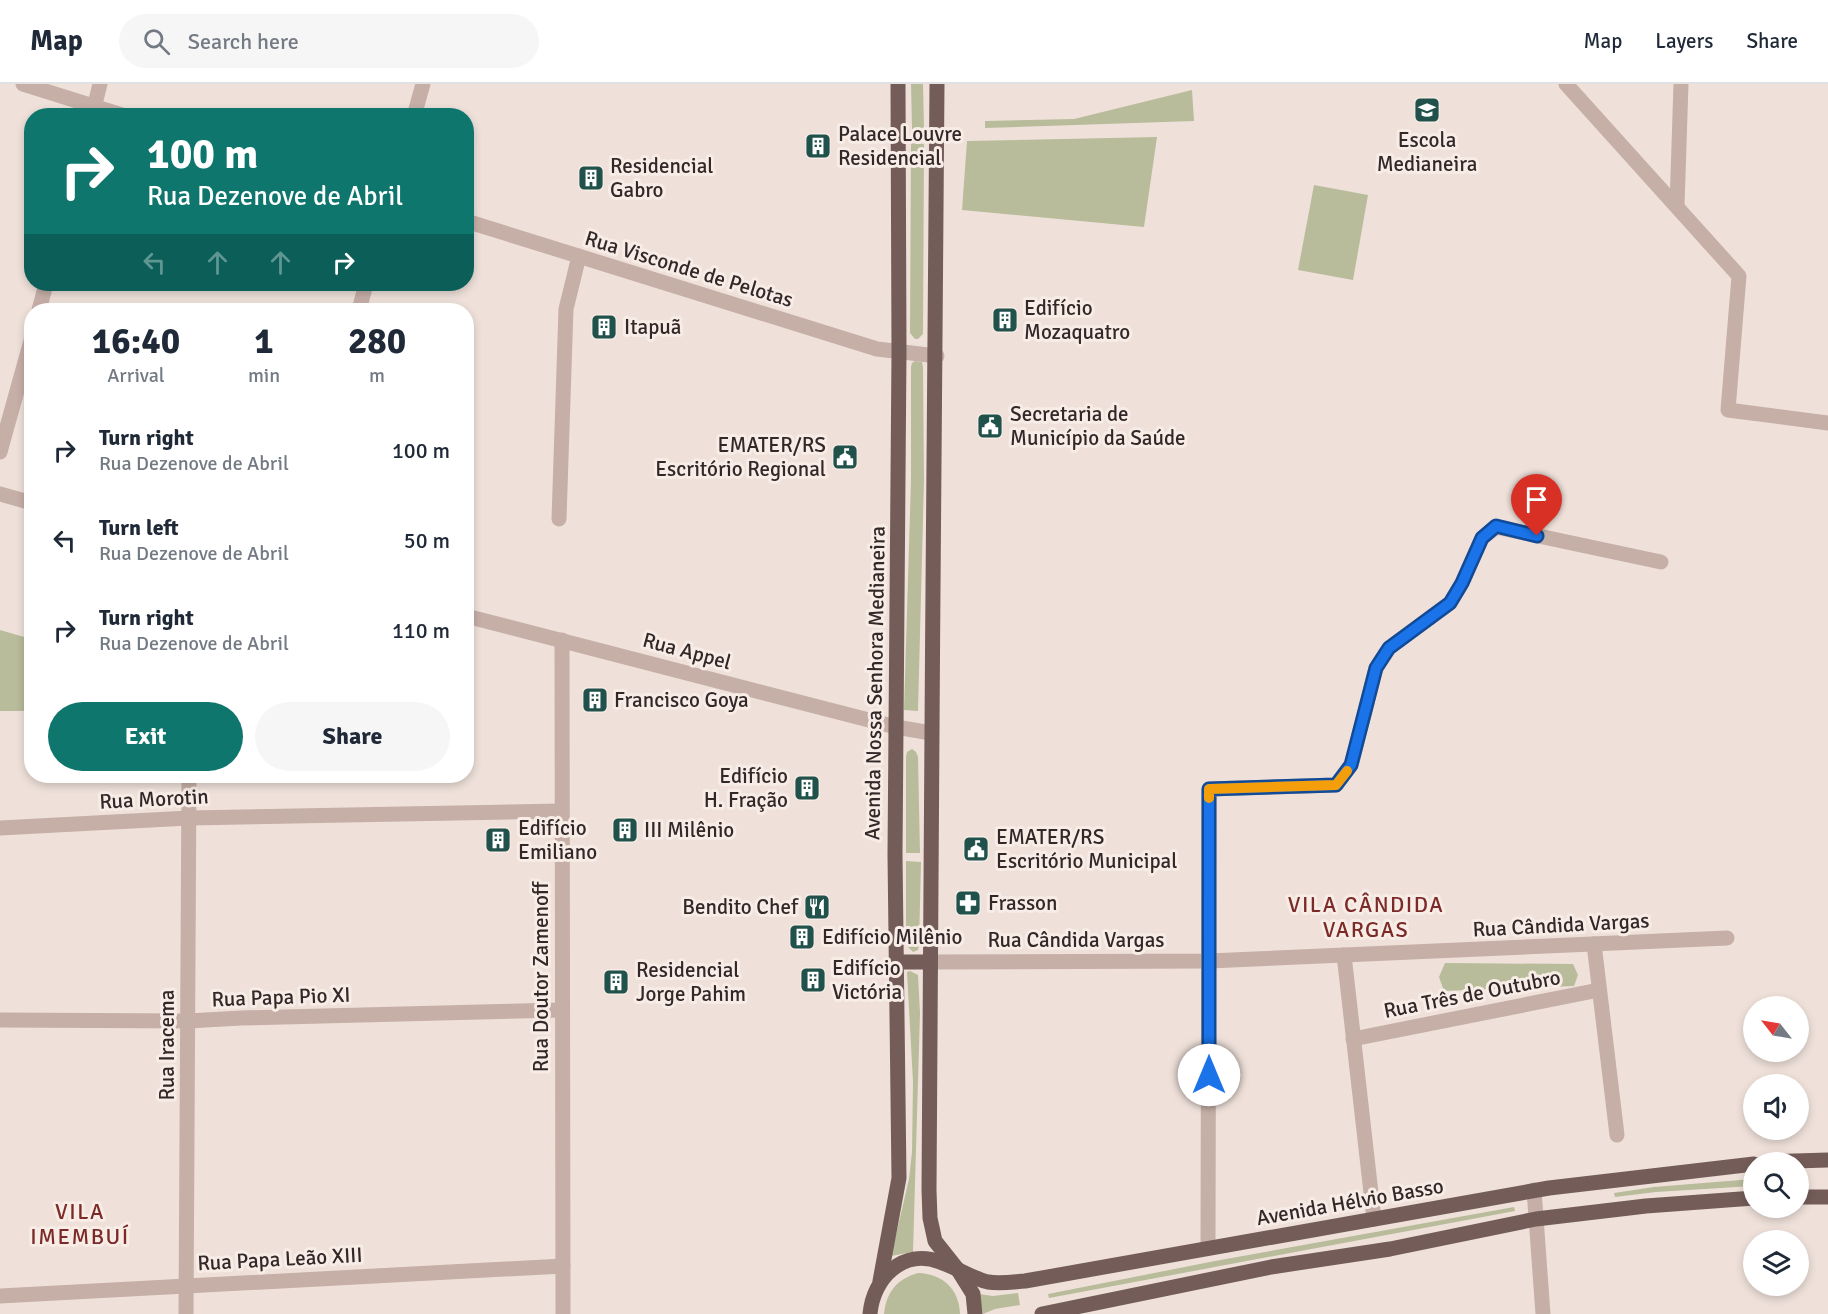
<!DOCTYPE html>
<html lang="en">
<head>
<meta charset="utf-8">
<style>
	:root { --surface:#fff; --page:#f6f6f7; --text:#1f2937; --muted:#747a83; --line:#e0e1e3; --accent:#0f766e }
	body { margin:0; font-family:Signika,sans-serif; background:var(--page); color:var(--text); height:100vh; display:flex; flex-direction:column; font-size:22px; white-space:nowrap }
	* { box-sizing:border-box; margin:0 }
	p { font-size:20px; color:var(--muted) }
	.icon { flex:none; width:33px; height:33px; fill:none; stroke:currentColor; stroke-width:2; stroke-linecap:round; stroke-linejoin:round }
	.map { position:relative; flex:1; overflow:hidden }
	.sheet { position:absolute; left:24px; top:219px; width:450px; height:480px; display:flex; flex-direction:column; background:var(--surface); border-radius:24px; box-shadow:0 3px 9px #0003 }
	.sheet>* { flex:none }
	.top-card { position:absolute; left:24px; top:24px; width:450px; height:183px; border-radius:24px; box-shadow:0 3px 9px #0003; background:#0f766e; color:#fff; overflow:hidden }
	.needle { width:39px; rotate:301deg }
	.fabs { position:absolute; left:1743px; top:912px; display:grid; gap:12px }
	.fabs a { display:grid; place-items:center; width:66px; height:66px; border-radius:50%; background:var(--surface); box-shadow:0 3px 9px #0003; font-size:30px }
	.pin { position:absolute; display:grid; place-items:center; width:51px; height:51px; color:#fff; margin:-62px -26px; border-radius:50% 50% 50% 0; rotate:-45deg; box-shadow:0 0 6px #0007 }
	.pin .icon { rotate:45deg }
	.me { position:absolute; width:66px; margin:-33px; rotate:0deg; stroke-linejoin:round; filter:drop-shadow(0 0 4px #0008) }
	.turn { display:flex; align-items:center; gap:21px; height:126px; padding:0 24px; font-size:27px }
	.turn .icon { width:78px; height:78px; stroke-width:2.5 }
	.turn b { display:block; font-size:42px; line-height:51px }
	.lanes { display:flex; align-items:center; height:57px; padding:0 24px; background:#0003; justify-content:center; gap:30px; direction:ltr }
	.lanes .off { opacity:.35 }
	.eta { display:flex; justify-content:space-evenly; align-items:center; height:102px; text-align:center }
	.eta b { font-size:36px; font-weight:700; line-height:42px }
	.cta { display:flex; gap:12px; margin-top:auto; padding:12px 24px }
	.cta a { flex:1; height:69px; border-radius:36px; background:var(--accent); color:#fff; font-size:24px; font-weight:700; line-height:69px; text-align:center }
	.cta a+a { background:var(--page); color:var(--text) }
	ul { padding:0; list-style:none }
	li { display:flex; align-items:center; gap:18px; height:90px; padding:0 24px }
	li div { flex:1 }
	li b { display:block; font-size:22px }
	li em { font-style:normal }
	header { display:flex; align-items:center; gap:36px; box-sizing:border-box; height:84px; padding:0 30px; background:var(--surface); border-bottom:2px solid var(--line) }
	header strong { font-size:28px }
	nav { display:flex; gap:33px; margin-inline-start:auto; font-size:21px }
	.search { width:420px; height:54px; background:var(--page); display:flex; align-items:center; gap:15px; box-sizing:border-box; padding:0 21px; border-radius:33px; color:var(--muted); font-size:22px }
	.map>svg:first-child { display:block }
	.green { fill:#b8bc9b }
	.lines { fill:none; stroke-linecap:round; stroke-linejoin:round }
	.minor { stroke:#c6afa7; stroke-width:15 }
	.tertiary { stroke:#c6afa7; stroke-width:15 }
	.primary { stroke:#745d59; stroke-width:15 }
	.route-casing { stroke:#114b97; stroke-width:15 }
	.route { stroke:#1a73e8; stroke-width:10 }
	.slow { stroke:#f59e0b; stroke-width:10 }
	.labels { text-anchor:middle; stroke-width:6; stroke-linejoin:round; paint-order:stroke }
	.poi-label { font-size:21px; fill:#332827; stroke:#f7ece6; text-anchor:start }
	.street-label { font-size:21px; fill:#332827; stroke:#f7ece6 }
	.neighbourhood-label { font-size:22px; letter-spacing:1.5px; fill:#7b2a27; stroke:#f7ece6 }
</style>
</head>
<body>
<header>
<strong>Map</strong>
<div class="search"><svg class="icon" aria-label="search" viewBox="0 0 24 24"><circle cx="10" cy="10" r="6"/><path d="M15 15l6 6"/></svg>Search here</div>
<nav><a>Map</a><a>Layers</a><a>Share</a></nav>
</header>
<div class="map">
<svg width="1828" height="1230" viewBox="0 0 1828 1230">
	<rect width="100%" height="100%" fill="#efe1da"/>
	<g class="green">
		<path d="M 911,0 L 923,0 L 924,45 L 912,45 Z"/>
		<path d="M 1192,6 L 1194,37 L 985,44 L 985,37 L 1074,35 Z"/>
		<path d="M 1157,53 L 1144,143 L 962,126 L 967,57 Z"/>
		<path d="M 911,59 L 924,60 L 923,250 L 918,255 L 915,255 L 910,249 Z"/>
		<path d="M 1314,101 L 1368,111 L 1353,196 L 1298,186 Z"/>
		<path d="M 915,277 L 922,278 L 923,283 L 924,397 L 918,627 L 904,626 L 911,396 L 911,283 L 912,279 Z"/>
		<path d="M 0,546 L 31,555 L 31,627 L 0,627 Z"/>
		<path d="M 912,665 L 916,668 L 918,673 L 920,769 L 906,769 L 906,673 L 907,668 Z"/>
		<path d="M 906,777 L 921,778 L 919,861 L 918,866 L 913,868 L 906,861 Z"/>
		<path d="M 1445,879 L 1573,880 L 1578,891 L 1574,902 L 1444,907 L 1439,893 Z"/>
		<path d="M 910,887 L 918,891 L 920,929 L 913,1168 L 891,1172 L 909,1095 L 912,1068 L 913,998 L 907,888 Z"/>
		<path d="M 1753,1095 L 1753,1102 L 1656,1108 L 1615,1113 L 1614,1109 L 1654,1103 Z"/>
		<path d="M 1514,1123 L 1515,1127 L 1049,1214 L 1048,1210 L 1215,1177 Z"/>
		<path d="M 918,1189 C 943,1190 959,1205 960,1230 L 884,1230 C 886,1208 897,1195 918,1189 Z"/>
		<path d="M 1018,1209 L 1020,1221 L 995,1225 L 983,1230 L 979,1210 L 993,1212 Z"/>
	</g>
	<g class="lines">
		<g class="minor">
			<path d="M 1566,0 L 1739,192 L 1728,326 L 1828,339"/>
			<path d="M 92,32 L 100,0"/>
			<path d="M 414,32 L 423,0"/>
			<path d="M 1677,122 L 1681,0"/>
			<path d="M 39,226 L 46,200"/>
			<path d="M 359,226 L 366,200"/>
			<path d="M 0,368 L 32,253"/>
			<path d="M 0,410 L 32,419"/>
			<path d="M 559,435 L 566,225 L 579,172"/>
			<path d="M 466,532 L 896,643 L 931,649"/>
			<path d="M 562,556 L 563,1230"/>
			<path d="M 0,744 L 189,734 L 562,727"/>
			<path d="M 1594,860 L 1617,1051"/>
			<path d="M 1344,871 L 1374,1135"/>
			<path d="M 929,878 L 1209,877 L 1727,854"/>
			<path d="M 0,936 L 188,937 L 241,934 L 562,926"/>
			<path d="M 1353,955 L 1599,906"/>
			<path d="M 1208,1164 L 1209,705 L 1336,701 L 1351,681 L 1376,584 L 1389,564 L 1450,519 L 1462,499 L 1482,454 L 1496,443 L 1661,478"/>
			<path d="M 0,1212 L 563,1182"/>
			<path d="M 186,1230 L 189,692"/>
		</g>
		<g class="tertiary">
			<path d="M 23,0 L 125,32"/>
			<path d="M 466,137 L 877,265 L 937,272"/>
			<path d="M 1534,1106 L 1543,1230"/>
		</g>
		<g class="primary">
			<path d="M 937,0 C 936,369 929,737 929,1106 L 930,1134 L 935,1157 L 958,1186 L 973,1210 L 975,1230"/>
			<path d="M 896,878 L 929,878"/>
			<path d="M 1766,1078 L 1828,1076"/>
			<path d="M 1798,1113 L 1828,1113"/>
			<path d="M 880,1197 L 899,1094 L 895,771 L 899,268 L 898,0"/>
			<path d="M 870,1230 C 873,1194 903,1164 940,1178 C 956,1183 971,1194 988,1198 C 1000,1200 1012,1198 1025,1197 L 1549,1104 L 1754,1080"/>
			<path d="M 1042,1230 L 1271,1183 L 1390,1165 L 1536,1135 L 1646,1122 L 1754,1114"/>
		</g>
	</g>
	<g class="lines">
		<defs>
			<path id="route" d="M 1209,991 L 1209,705 L 1336,701 L 1351,681 L 1376,584 L 1389,564 L 1450,519 L 1462,499 L 1482,454 L 1496,442 L 1537,452"/>
		</defs>
		<use href="#route" class="route-casing"/>
		<use href="#route" class="route"/>
		<path class="slow" d="M 1209,714 L 1209,705 L 1336,701 L 1347,687"/>
	</g>
	<defs>
		<symbol id="school-square" viewBox="-11 -11 22 22"><rect x="-9" y="-9" width="18" height="18" rx="4" fill="#20514a" stroke="#f7ece6"/><path d="M0-5L7-2L0 1L-7-2ZM-4 1L0 2.5L4 1V4Q0 6-4 4Z" fill="#fff"/></symbol>
		<symbol id="building-square" viewBox="-11 -11 22 22"><rect x="-9" y="-9" width="18" height="18" rx="4" fill="#20514a" stroke="#f7ece6"/><path d="M-4-6H4V6H1V3H-1V6H-4ZM-2.5-4.3h1.7v1.8h-1.7ZM.8-4.3h1.7v1.8H.8ZM-2.5-1h1.7V.8h-1.7ZM.8-1h1.7V.8H.8Z" fill="#fff"/></symbol>
		<symbol id="civic-square" viewBox="-11 -11 22 22"><rect x="-9" y="-9" width="18" height="18" rx="4" fill="#20514a" stroke="#f7ece6"/><path d="M-.6-6.5H3V-4.5H.6V-3L4-1V1h2V6H-6V1h2V-1L-.6-3ZM-1.2 2.5V6h2.4V2.5Z" fill="#fff"/></symbol>
		<symbol id="pharmacy-square" viewBox="-11 -11 22 22"><rect x="-9" y="-9" width="18" height="18" rx="4" fill="#20514a" stroke="#f7ece6"/><path d="M-2-6h4v4h4v4h-4v4h-4v-4h-4v-4h4Z" fill="#fff"/></symbol>
		<symbol id="restaurant-square" viewBox="-11 -11 22 22"><rect x="-9" y="-9" width="18" height="18" rx="4" fill="#20514a" stroke="#f7ece6"/><path d="M-5-6h1v4h1v-4h1v4h1v-4h1v5L-1.5 .5V6h-2V.5L-5-1ZM5-6V6H3V1.5H1.5Q1.5-4 5-6Z" fill="#fff"/></symbol>
	</defs>
	<g fill-rule="evenodd">
		<use href="#school-square" x="1412" y="11" width="30" height="30"/>
		<use href="#building-square" x="803" y="47" width="30" height="30"/>
		<use href="#building-square" x="576" y="79" width="30" height="30"/>
		<use href="#building-square" x="990" y="221" width="30" height="30"/>
		<use href="#building-square" x="589" y="228" width="30" height="30"/>
		<use href="#civic-square" x="975" y="327" width="30" height="30"/>
		<use href="#civic-square" x="830" y="358" width="30" height="30"/>
		<use href="#building-square" x="580" y="601" width="30" height="30"/>
		<use href="#building-square" x="792" y="689" width="30" height="30"/>
		<use href="#building-square" x="610" y="731" width="30" height="30"/>
		<use href="#building-square" x="483" y="741" width="30" height="30"/>
		<use href="#civic-square" x="961" y="750" width="30" height="30"/>
		<use href="#pharmacy-square" x="953" y="804" width="30" height="30"/>
		<use href="#restaurant-square" x="802" y="808" width="30" height="30"/>
		<use href="#building-square" x="787" y="838" width="30" height="30"/>
		<use href="#building-square" x="798" y="881" width="30" height="30"/>
		<use href="#building-square" x="601" y="883" width="30" height="30"/>
	</g>
	<g class="labels">
		<g class="poi-label">
			<text x="838" y="57">Palace Louvre<tspan x="838" dy="24">Residencial</tspan></text>
			<text x="1427" y="63" text-anchor="middle">Escola<tspan x="1427" dy="24">Medianeira</tspan></text>
			<text x="610" y="89">Residencial<tspan x="610" dy="24">Gabro</tspan></text>
			<text x="1024" y="231">Edifício<tspan x="1024" dy="24">Mozaquatro</tspan></text>
			<text x="624" y="250">Itapuã</text>
			<text x="1010" y="337">Secretaria de<tspan x="1010" dy="24">Município da Saúde</tspan></text>
			<text x="826" y="368" text-anchor="end">EMATER/RS<tspan x="826" dy="24">Escritório Regional</tspan></text>
			<text x="614" y="623">Francisco Goya</text>
			<text x="788" y="699" text-anchor="end">Edifício<tspan x="788" dy="24">H. Fração</tspan></text>
			<text x="518" y="751">Edifício<tspan x="518" dy="24">Emiliano</tspan></text>
			<text x="644" y="753">III Milênio</text>
			<text x="996" y="760">EMATER/RS<tspan x="996" dy="24">Escritório Municipal</tspan></text>
			<text x="988" y="826">Frasson</text>
			<text x="798" y="830" text-anchor="end">Bendito Chef</text>
			<text x="822" y="860">Edifício Milênio</text>
			<text x="832" y="891">Edifício<tspan x="832" dy="24">Victória</tspan></text>
			<text x="636" y="893">Residencial<tspan x="636" dy="24">Jorge Pahim</tspan></text>
		</g>
		<g class="street-label">
			<text transform="translate(689 185) rotate(17)" y="7">Rua Visconde de Pelotas</text>
			<text transform="translate(687 567) rotate(15)" y="7">Rua Appel</text>
			<text transform="translate(875 599) rotate(-89)" y="7">Avenida Nossa Senhora Medianeira</text>
			<text transform="translate(154 715) rotate(-3)" y="7">Rua Morotin</text>
			<text transform="translate(1561 841) rotate(-3)" y="7">Rua Cândida Vargas</text>
			<text x="1076" y="863">Rua Cândida Vargas</text>
			<text transform="translate(541 893) rotate(-90)" y="7">Rua Doutor Zamenoff</text>
			<text transform="translate(1472 910) rotate(-11)" y="7">Rua Três de Outubro</text>
			<text transform="translate(281 913) rotate(-2)" y="7">Rua Papa Pio XI</text>
			<text transform="translate(167 961) rotate(-90)" y="7">Rua Iracema</text>
			<text transform="translate(1350 1118) rotate(-10)" y="7">Avenida Hélvio Basso</text>
			<text transform="translate(280 1175) rotate(-3)" y="7">Rua Papa Leão XIII</text>
		</g>
		<g class="neighbourhood-label">
			<text x="1366" y="828">VILA CÂNDIDA<tspan x="1366" dy="25">VARGAS</tspan></text>
			<text x="80" y="1135">VILA<tspan x="80" dy="25">IMEMBUÍ</tspan></text>
		</g>
	</g>
</svg>
<div class="fabs">
<a><svg class="needle" viewBox="-14 -14 28 28"><path d="M0-13l5 13h-10z" fill="#e53935"/><path d="M0 13l5-13h-10z" fill="#747a83"/></svg></a>
<a><svg class="icon" aria-label="sound" viewBox="0 0 24 24"><path d="M4 9h4l5-4v14l-5-4H4zM17 9q2 3 0 6"/></svg></a>
<a><svg class="icon" aria-label="search" viewBox="0 0 24 24"><circle cx="10" cy="10" r="6"/><path d="M15 15l6 6"/></svg></a>
<a><svg class="icon" aria-label="layers" viewBox="0 0 24 24"><path d="M12 4l9 5-9 5-9-5zM3 14l9 5 9-5"/></svg></a>
</div>
<div class="pin" style="left:1537px;top:452px;background:#d93025"><svg class="icon" aria-label="arrive" viewBox="0 0 24 24"><path d="M6 21V4h12l-3 4 3 4H6"/></svg></div>
<svg class="me" style="left:1209px;top:991px" viewBox="-20 -20 40 40"><circle r="19" fill="#fff"/><path d="M0-13L10 11 0 6-10 11z" fill="#1a73e8"/></svg>
<div class="top-card">
<div class="turn"><svg class="icon" aria-label="right" viewBox="0 0 24 24"><path d="M7 20v-9h11M14 6l5 5-5 5"/></svg><div><b>100 m</b>Rua Dezenove de Abril</div></div>
<div class="lanes"><svg class="icon off" aria-label="left" viewBox="0 0 24 24"><path d="M17 20v-9H6M10 6l-5 5 5 5"/></svg><svg class="icon off" aria-label="ahead" viewBox="0 0 24 24"><path d="M12 20V5M6 11l6-6 6 6"/></svg><svg class="icon off" aria-label="ahead" viewBox="0 0 24 24"><path d="M12 20V5M6 11l6-6 6 6"/></svg><svg class="icon" aria-label="right" viewBox="0 0 24 24"><path d="M7 20v-9h11M14 6l5 5-5 5"/></svg></div>
</div>
<section class="sheet">
<div class="eta">
<div><b>16:40</b><p>Arrival</p></div>
<div><b>1</b><p>min</p></div>
<div><b>280</b><p>m</p></div>
</div>
<ul>
<li><svg class="icon" aria-label="right" viewBox="0 0 24 24"><path d="M7 20v-9h11M14 6l5 5-5 5"/></svg><div><b>Turn right</b><p>Rua Dezenove de Abril</p></div><em>100 m</em></li>
<li><svg class="icon" aria-label="left" viewBox="0 0 24 24"><path d="M17 20v-9H6M10 6l-5 5 5 5"/></svg><div><b>Turn left</b><p>Rua Dezenove de Abril</p></div><em>50 m</em></li>
<li><svg class="icon" aria-label="right" viewBox="0 0 24 24"><path d="M7 20v-9h11M14 6l5 5-5 5"/></svg><div><b>Turn right</b><p>Rua Dezenove de Abril</p></div><em>110 m</em></li>
</ul>
<div class="cta"><a>Exit</a><a>Share</a></div>
</section>
</div>
</body>
</html>
